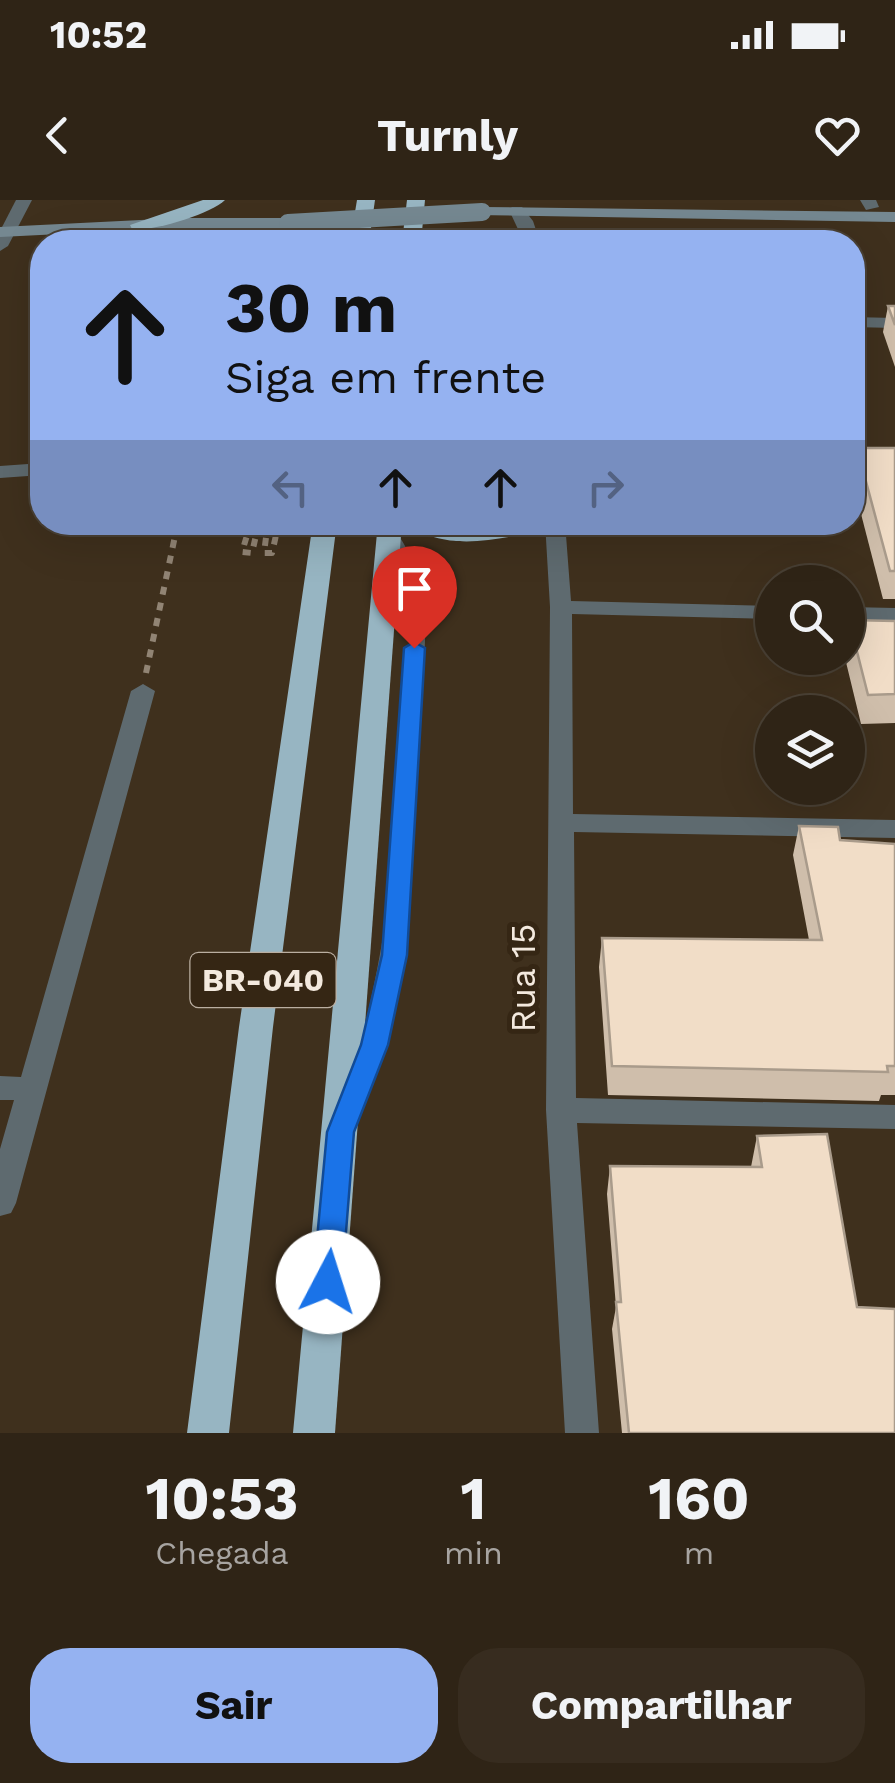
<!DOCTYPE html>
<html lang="pt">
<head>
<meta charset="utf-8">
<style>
	:root { --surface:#2f2416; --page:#372c1f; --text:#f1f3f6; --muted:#a7a4a1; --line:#4a4135; --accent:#95b2f1 }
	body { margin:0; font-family:"Work Sans",sans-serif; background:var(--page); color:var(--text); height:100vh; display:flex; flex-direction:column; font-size:38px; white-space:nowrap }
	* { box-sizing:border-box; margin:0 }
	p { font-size:32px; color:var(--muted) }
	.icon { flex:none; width:55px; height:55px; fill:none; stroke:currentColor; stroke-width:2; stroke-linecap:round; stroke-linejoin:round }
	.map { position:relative; height:1233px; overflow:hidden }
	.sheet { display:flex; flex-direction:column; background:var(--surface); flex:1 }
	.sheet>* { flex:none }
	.guide { position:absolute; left:30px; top:30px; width:835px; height:305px; border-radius:40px; box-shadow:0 10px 40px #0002,0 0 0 2px var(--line); background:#95b2f1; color:#111; overflow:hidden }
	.tools { position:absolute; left:755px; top:365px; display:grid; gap:20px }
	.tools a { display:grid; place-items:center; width:110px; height:110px; border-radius:50%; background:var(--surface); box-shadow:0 10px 40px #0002,0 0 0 2px var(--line); font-size:50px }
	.pin { position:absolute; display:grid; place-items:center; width:85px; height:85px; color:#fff; margin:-102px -42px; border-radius:50% 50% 50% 0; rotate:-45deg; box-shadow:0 0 10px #0007 }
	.pin .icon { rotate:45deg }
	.me { position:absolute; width:110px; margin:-55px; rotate:5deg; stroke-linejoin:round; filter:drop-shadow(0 0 8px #0008) }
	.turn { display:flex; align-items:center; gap:35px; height:210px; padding:0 30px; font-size:45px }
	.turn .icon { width:130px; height:130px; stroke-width:2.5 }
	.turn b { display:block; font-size:70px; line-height:85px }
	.lanes { display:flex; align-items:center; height:95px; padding:0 30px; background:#0003; justify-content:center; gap:50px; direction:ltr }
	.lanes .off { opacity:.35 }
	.eta { display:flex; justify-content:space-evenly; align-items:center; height:170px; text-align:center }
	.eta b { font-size:60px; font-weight:700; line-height:70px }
	.cta { display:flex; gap:20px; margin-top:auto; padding:20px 30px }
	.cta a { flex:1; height:115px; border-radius:40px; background:var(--accent); color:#111; font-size:40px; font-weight:700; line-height:115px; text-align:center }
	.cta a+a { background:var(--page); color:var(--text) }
	.status { display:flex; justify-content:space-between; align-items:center; height:70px; padding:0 50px; background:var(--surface); direction:ltr }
	.status svg { height:28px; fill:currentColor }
	header { display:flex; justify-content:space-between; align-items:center; height:130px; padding:0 30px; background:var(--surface); font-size:45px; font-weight:700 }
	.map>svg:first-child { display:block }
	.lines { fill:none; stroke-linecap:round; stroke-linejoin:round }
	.path { stroke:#918474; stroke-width:6; stroke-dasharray:8 8; stroke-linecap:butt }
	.service { fill:#5e6a6f; fill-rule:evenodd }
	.minor { fill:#5e6a6f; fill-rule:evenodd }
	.secondary { fill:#758891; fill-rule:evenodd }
	.motorway { fill:#97b5c2; fill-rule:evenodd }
	.secondary-bridge { stroke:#758891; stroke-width:18 }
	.wall { fill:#cfbeab }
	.building { fill:#f1ddc7; stroke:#a99b8b; stroke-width:2.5 }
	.route { fill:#1a73e8; stroke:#114b97; stroke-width:2.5 }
	.labels { text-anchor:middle; stroke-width:10; stroke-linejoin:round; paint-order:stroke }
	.shield { fill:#352614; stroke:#baaea1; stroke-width:2.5 }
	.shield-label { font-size:32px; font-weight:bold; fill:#f3e9de }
	.street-label { font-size:35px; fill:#f3e9de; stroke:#352614 }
</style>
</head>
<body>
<div class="status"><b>10:52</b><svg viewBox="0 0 49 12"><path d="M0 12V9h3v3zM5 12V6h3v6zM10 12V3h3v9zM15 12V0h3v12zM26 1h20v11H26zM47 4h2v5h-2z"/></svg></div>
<header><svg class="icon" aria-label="back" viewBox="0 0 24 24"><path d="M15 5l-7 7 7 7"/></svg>Turnly<svg class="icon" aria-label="heart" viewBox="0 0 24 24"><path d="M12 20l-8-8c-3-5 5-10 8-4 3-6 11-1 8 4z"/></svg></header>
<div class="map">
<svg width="895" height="1233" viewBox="0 0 895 1233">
	<rect width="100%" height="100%" fill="#3f301d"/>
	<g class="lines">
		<g class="path">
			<path d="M 251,322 L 242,352 L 252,353 L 259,322"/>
			<path d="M 268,322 L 264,353 L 272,353 L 279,322"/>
			<path d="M 146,473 L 178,322"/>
		</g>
		<path class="service" d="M 390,328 C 408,337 422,389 424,409 C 428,441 421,477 420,508 C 416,600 413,692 396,782 C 388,822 376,860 363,899 L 360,905 L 353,907 L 346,905 L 343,899 C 386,772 396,658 403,525 C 405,489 412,447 409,411 C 408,383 395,357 383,332 Z"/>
		<g class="minor">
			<path d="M 16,0 L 32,0 L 8,46 L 0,51 L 0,31 Z"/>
			<path d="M 860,0 L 876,0 L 879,7 L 866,10 Z"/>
			<path d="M 512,7 L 522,7 L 533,21 L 540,42 L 524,42 L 509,10 Z"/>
			<path d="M 253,21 L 267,24 L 243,42 L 225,42 Z"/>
			<path d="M 852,117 L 895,118 L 895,128 L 852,127 Z"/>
			<path d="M 42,263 L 42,275 L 0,278 L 0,266 Z"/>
			<path d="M 545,322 L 565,322 L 571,401 L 772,406 L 772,419 L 572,414 L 573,614 L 895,620 L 895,638 L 574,632 L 576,898 L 895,905 L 895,929 L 577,923 L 599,1233 L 565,1233 L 546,910 L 550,407 Z"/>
			<path d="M 848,407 L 895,408 L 895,422 L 848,420 Z"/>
			<path d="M 143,484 L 155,491 L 16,1003 L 11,1013 L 0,1016 L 0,949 L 14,900 L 0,900 L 0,876 L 21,877 L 131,491 Z"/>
		</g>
		<g class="secondary">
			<path d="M 482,7 L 895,12 L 895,22 L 477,15 L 477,9 Z"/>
			<path d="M 181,18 L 288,18 L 296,23 L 288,28 L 181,28 L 0,37 L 0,27 Z"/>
		</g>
		<g class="motorway">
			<path d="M 203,0 L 225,0 C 211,14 152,32 132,29 L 130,25 Z"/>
			<path d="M 357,0 L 375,0 L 369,42 L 350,42 Z"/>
			<path d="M 407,0 L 425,0 L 421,42 L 402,42 Z"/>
			<path d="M 313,322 L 337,322 L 273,827 L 229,1233 L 187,1233 L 239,827 Z"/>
			<path d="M 378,322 L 402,322 L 335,1233 L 293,1233 Z"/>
			<path d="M 409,322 L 465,326 L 555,322 L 552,327 C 512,337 442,356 409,322 Z"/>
		</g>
		<path class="secondary-bridge" d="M 288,23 L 482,12"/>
	</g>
	<g class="wall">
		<path d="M 888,106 L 895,106 L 895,167 L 883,132 Z"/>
		<path d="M 857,248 L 895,248 L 895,399 L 883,399 L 852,279 Z"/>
		<path d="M 849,420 L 895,421 L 895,523 L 861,524 L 845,458 L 848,458 L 848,427 Z"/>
		<path d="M 799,626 L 840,640 L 895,644 L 895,895 L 881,895 L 879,901 L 608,895 L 599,767 L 602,738 L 809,740 L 793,655 Z"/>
		<path d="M 757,936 L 857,1107 L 895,1233 L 622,1233 L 612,1129 L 616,1107 L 607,994 L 610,966 L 751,967 Z"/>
	</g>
	<g class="building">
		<path d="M 888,106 L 895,106 L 895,125 Z"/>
		<path d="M 857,248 L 895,248 L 895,371 L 890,371 Z"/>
		<path d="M 849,420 L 895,421 L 895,494 L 868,495 Z"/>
		<path d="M 799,626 L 838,627 L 840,640 L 895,644 L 895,866 L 887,866 L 888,872 L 612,866 L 602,738 L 822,740 Z"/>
		<path d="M 827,934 L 857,1107 L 895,1109 L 895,1233 L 629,1233 L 616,1102 L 621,1102 L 610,966 L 762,967 L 757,936 Z"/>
	</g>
	<path class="route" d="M 414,442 L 425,448 L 407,755 L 388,845 L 354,932 L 342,1082 L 338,1092 L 328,1096 L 317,1092 L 313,1082 L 327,932 L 361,845 L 382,755 L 404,448 Z"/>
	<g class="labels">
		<rect class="shield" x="190.5" y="753" width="145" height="54" rx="8"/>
		<g class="shield-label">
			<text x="263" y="791">BR-040</text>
		</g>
		<g class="street-label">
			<text transform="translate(523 778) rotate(-90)" y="12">Rua 15</text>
		</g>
	</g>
</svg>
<div class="tools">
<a><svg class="icon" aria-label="search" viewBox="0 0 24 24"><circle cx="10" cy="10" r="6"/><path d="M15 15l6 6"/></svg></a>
<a><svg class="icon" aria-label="layers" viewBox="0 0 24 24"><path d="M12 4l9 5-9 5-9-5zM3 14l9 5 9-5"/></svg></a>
</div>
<div class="pin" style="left:414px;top:448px;background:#d93025"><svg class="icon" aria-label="arrive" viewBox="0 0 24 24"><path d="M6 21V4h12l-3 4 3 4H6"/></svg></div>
<svg class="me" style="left:328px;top:1082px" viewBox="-20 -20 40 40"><circle r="19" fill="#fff"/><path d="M0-13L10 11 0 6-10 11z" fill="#1a73e8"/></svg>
<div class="guide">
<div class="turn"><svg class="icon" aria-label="ahead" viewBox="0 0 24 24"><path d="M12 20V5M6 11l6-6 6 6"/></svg><div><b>30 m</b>Siga em frente</div></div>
<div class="lanes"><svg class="icon off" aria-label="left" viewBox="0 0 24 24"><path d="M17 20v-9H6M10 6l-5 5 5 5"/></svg><svg class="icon" aria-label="ahead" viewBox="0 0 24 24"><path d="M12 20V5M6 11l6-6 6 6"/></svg><svg class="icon" aria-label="ahead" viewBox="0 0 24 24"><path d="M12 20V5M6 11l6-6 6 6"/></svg><svg class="icon off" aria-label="right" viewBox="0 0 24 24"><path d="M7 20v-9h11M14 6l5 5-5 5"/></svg></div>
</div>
</div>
<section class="sheet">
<div class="eta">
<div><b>10:53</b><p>Chegada</p></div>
<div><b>1</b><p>min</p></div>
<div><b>160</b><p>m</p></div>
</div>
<div class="cta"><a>Sair</a><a>Compartilhar</a></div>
</section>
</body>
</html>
